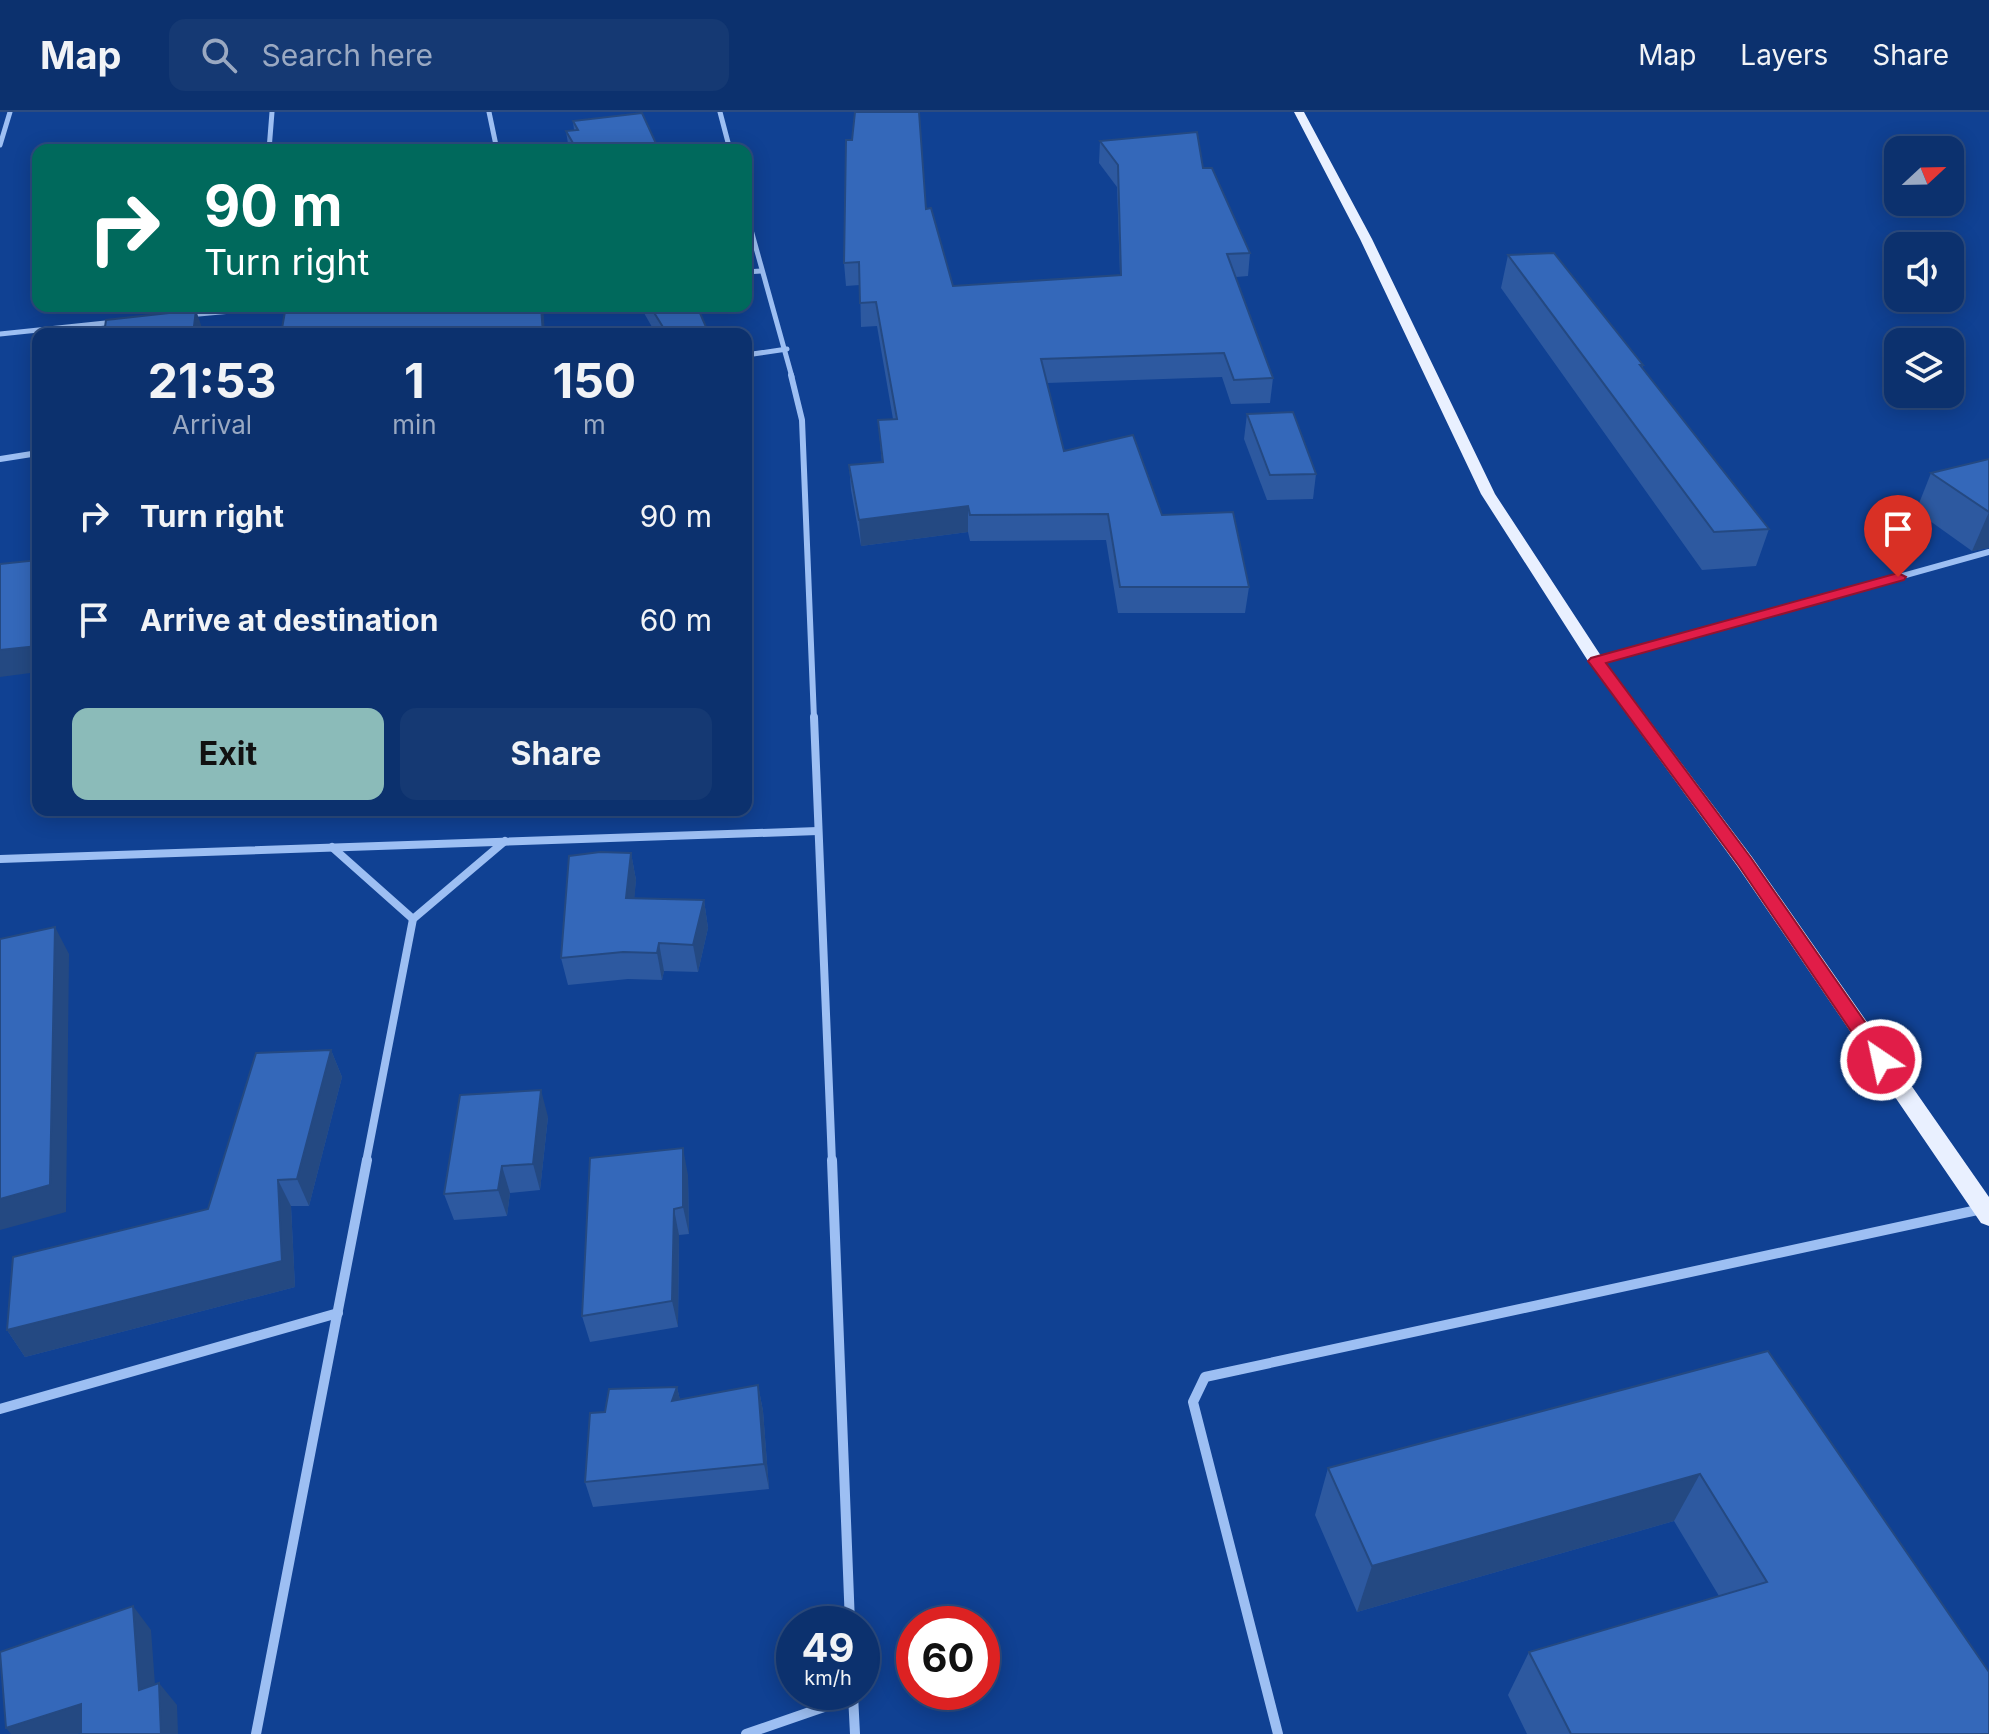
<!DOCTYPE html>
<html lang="en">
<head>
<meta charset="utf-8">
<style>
	:root { --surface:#0c316e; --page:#153973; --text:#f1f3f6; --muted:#9aa9c2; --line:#2c4c81; --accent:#8bbbb9 }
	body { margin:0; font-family:Inter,sans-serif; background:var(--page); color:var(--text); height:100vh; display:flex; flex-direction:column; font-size:30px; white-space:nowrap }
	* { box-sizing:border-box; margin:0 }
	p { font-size:26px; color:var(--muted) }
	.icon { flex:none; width:44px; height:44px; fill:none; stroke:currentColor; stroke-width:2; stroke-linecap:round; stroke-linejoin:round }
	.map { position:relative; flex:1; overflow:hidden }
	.sheet { position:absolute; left:32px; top:216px; width:720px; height:488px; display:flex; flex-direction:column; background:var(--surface); border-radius:16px; box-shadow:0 4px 20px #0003,0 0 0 2px var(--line) }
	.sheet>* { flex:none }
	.top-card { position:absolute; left:32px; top:32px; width:720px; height:168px; border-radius:16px; box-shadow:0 4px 20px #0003,0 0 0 2px var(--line); background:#00695c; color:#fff; overflow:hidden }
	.needle { width:52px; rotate:68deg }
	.buttons { position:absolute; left:1884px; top:24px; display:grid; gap:16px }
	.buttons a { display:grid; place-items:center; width:80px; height:80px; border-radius:16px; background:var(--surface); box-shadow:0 4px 20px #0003,0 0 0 2px var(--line); font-size:40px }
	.speed { position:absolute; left:776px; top:1494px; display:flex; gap:16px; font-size:40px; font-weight:700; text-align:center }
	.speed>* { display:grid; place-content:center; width:104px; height:104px; border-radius:50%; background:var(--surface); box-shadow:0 4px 20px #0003,0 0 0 2px var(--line); line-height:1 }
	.speed small { font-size:20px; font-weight:400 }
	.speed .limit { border:12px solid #d22; background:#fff; color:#111 }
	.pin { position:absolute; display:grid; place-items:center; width:68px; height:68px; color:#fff; margin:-82px -34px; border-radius:50% 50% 50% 0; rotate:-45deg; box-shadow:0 0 8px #0007 }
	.pin .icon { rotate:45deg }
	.me { position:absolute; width:88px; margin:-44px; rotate:326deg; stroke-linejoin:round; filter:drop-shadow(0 0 6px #0008) }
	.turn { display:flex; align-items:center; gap:28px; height:168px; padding:0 40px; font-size:36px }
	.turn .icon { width:104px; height:104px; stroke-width:2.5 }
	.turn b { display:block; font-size:56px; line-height:68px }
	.eta { display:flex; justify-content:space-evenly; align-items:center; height:136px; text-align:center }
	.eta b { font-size:48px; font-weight:700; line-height:56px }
	.action { display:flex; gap:16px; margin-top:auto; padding:16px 40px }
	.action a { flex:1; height:92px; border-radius:16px; background:var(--accent); color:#111; font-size:32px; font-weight:700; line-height:92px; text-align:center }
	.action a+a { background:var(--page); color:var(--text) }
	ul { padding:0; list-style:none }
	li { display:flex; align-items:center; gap:24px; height:104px; padding:0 40px }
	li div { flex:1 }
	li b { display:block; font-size:30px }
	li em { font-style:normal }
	header { display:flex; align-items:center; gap:48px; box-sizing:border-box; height:112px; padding:0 40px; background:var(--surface); border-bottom:2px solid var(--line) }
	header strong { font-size:38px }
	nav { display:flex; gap:44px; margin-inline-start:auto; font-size:28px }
	.search { width:560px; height:72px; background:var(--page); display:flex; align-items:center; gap:20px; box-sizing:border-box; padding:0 28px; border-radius:16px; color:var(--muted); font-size:30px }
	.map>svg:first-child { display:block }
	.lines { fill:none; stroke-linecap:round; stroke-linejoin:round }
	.minor-far3 { stroke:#9dbff3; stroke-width:5 }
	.minor-far2 { stroke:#9dbff3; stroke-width:6 }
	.minor-far1 { stroke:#9dbff3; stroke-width:8 }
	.minor { stroke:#9dbff3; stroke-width:10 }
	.primary { fill:#e9f0ff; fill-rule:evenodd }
	.wall { fill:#2d59a0 }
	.shaded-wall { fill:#244982 }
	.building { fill:#3468ba; stroke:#244982; stroke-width:2 }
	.route { fill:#e11d48; stroke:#92132f; stroke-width:2 }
</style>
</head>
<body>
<header>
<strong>Map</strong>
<div class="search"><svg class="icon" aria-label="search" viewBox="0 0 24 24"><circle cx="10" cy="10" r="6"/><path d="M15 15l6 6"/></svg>Search here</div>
<nav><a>Map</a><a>Layers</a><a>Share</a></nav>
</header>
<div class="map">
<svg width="1989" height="1622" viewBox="0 0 1989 1622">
	<rect width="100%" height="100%" fill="#104193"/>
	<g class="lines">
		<g class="minor-far3">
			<path d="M 489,0 L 497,38"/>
			<path d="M 720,0 L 730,38"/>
			<path d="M 0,33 L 10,0"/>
			<path d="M 269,38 L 272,0"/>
			<path d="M 746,100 L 792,265"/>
			<path d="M 746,160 L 761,159"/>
			<path d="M 188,203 L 284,194"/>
			<path d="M 0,222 L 115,210"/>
			<path d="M 746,243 L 787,237"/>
		</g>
		<g class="minor-far2">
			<path d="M 791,263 L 802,308 L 814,607"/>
			<path d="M 0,347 L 38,341"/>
			<path d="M 1596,549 L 1989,440"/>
		</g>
		<g class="minor-far1">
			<path d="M 814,605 L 832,1050"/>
			<path d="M 332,735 L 413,807"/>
			<path d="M 0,747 L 818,719"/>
			<path d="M 366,1050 L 413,807 L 505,729"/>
		</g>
		<g class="minor">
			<path d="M 832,1048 L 850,1512"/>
			<path d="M 0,1297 L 338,1201"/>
			<path d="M 853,1583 L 855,1622"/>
			<path d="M 256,1622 L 367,1048"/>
			<path d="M 746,1622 L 853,1585"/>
			<path d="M 1278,1622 L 1193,1290 L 1205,1265 L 1982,1097"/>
		</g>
		<path class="primary" d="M 1294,0 L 1304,0 L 1372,127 L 1495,382 L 1603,547 L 1752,745 L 1989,1085 L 1989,1114 L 1981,1111 L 1738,755 L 1588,549 L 1481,382 L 1360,127 Z"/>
	</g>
	<g class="wall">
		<path d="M 573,9 L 659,38 L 569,38 L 566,19 L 574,18 Z"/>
		<path d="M 852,28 L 926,97 L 953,174 L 1120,163 L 1117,75 L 1099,51 L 1100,29 L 1203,56 L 1250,141 L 1248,164 L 1236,165 L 1273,266 L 1270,291 L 1231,292 L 1222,265 L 1047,271 L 1064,339 L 1162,403 L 1249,475 L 1245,501 L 1118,501 L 1106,428 L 970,429 L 968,420 L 861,434 L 851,378 L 849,353 L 882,351 L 878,308 L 893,307 L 877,214 L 861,215 L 860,173 L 846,174 L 844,151 Z"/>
		<path d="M 1508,143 L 1643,253 L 1642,256 L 1769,417 L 1756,454 L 1702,458 L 1501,176 Z"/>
		<path d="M 640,194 L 697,194 L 706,215 L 707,222 L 656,222 Z"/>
		<path d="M 1247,302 L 1316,362 L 1313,387 L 1267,388 L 1244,327 Z"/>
		<path d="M 1989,347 L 1989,436 L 1972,439 L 1916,399 L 1931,361 Z"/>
		<path d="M 631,741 L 636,768 L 634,786 L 704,788 L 708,816 L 698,860 L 664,859 L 662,868 L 628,867 L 568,873 L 561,846 Z"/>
		<path d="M 331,938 L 342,965 L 309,1094 L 291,1094 L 295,1175 L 25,1245 L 7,1218 L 208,1097 Z"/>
		<path d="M 548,1005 L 540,1078 L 510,1081 L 507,1104 L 454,1108 L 444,1082 Z"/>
		<path d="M 688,1063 L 689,1122 L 679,1123 L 678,1215 L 590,1230 L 582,1204 Z"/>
		<path d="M 1768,1239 L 1989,1622 L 1527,1622 L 1508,1583 L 1529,1540 L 1719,1484 L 1674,1409 L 1357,1500 L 1315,1403 L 1328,1356 Z"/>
		<path d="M 758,1273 L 763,1299 L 769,1377 L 593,1395 L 585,1370 L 605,1300 L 677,1275 L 680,1288 Z"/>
	</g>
	<g class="shaded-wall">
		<path d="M 541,194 L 543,194 L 545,222 L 543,222 Z"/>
		<path d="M 196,198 L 204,222 L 193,222 Z"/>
		<path d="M 706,215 L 707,222 L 666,222 L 666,220 Z"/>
		<path d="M 968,394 L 968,420 L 861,434 L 859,408 Z"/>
		<path d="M 1989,400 L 1989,436 L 1972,439 Z"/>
		<path d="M 38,534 L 38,560 L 0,565 L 0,538 Z"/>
		<path d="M 631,741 L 636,768 L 632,813 L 626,786 Z"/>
		<path d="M 704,788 L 708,816 L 698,860 L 693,833 Z"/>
		<path d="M 55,815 L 69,842 L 66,1100 L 0,1118 L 0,1087 Z"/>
		<path d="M 659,831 L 664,859 L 662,868 L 657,841 Z"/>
		<path d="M 331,938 L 342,965 L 309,1094 L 297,1067 Z"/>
		<path d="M 541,978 L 548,1005 L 540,1078 L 533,1052 Z"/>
		<path d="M 683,1036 L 688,1063 L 689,1122 L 683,1095 Z"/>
		<path d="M 502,1054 L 510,1081 L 507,1104 L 498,1078 Z"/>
		<path d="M 278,1068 L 291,1094 L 295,1175 L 25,1245 L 7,1218 Z"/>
		<path d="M 674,1097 L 679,1123 L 678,1215 L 672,1189 Z"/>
		<path d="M 758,1273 L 763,1299 L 769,1377 L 764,1352 Z"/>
		<path d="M 677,1275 L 683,1301 L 672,1289 Z"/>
		<path d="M 1700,1362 L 1674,1409 L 1357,1500 L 1372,1454 Z"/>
		<path d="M 133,1494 L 151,1518 L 157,1600 L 139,1578 Z"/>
		<path d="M 159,1571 L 177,1593 L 178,1622 L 161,1622 Z"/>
		<path d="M 81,1592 L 101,1614 L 78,1622 L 11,1622 L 6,1616 Z"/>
	</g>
	<g class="building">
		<path d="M 855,0 L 919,0 L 926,97 L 931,96 L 953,174 L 1121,163 L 1118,53 L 1100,29 L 1197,20 L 1203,56 L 1212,56 L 1250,141 L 1227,142 L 1273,266 L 1234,268 L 1224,241 L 1041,247 L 1064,339 L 1133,323 L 1162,403 L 1233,400 L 1249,475 L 1120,475 L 1108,402 L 970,403 L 968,394 L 859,408 L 849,353 L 883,350 L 878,308 L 897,307 L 876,190 L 860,191 L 859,150 L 844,151 L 846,28 L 852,28 Z"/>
		<path d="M 642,1 L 659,38 L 577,38 L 566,19 L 578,18 L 573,9 Z"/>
		<path d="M 1554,141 L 1643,253 L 1640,253 L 1769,417 L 1714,420 L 1508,143 Z"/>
		<path d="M 286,194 L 541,194 L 543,222 L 281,222 Z"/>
		<path d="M 650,194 L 697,194 L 706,215 L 666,220 Z"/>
		<path d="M 196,198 L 193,222 L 104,222 L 106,208 Z"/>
		<path d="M 1293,300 L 1316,362 L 1270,363 L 1247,302 Z"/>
		<path d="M 1989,347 L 1989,400 L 1931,361 Z"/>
		<path d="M 38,448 L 38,534 L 0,538 L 0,452 Z"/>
		<path d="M 600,740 L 631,741 L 626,786 L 704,788 L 693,833 L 659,831 L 657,841 L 623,840 L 561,846 L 569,744 Z"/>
		<path d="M 55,815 L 50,1073 L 0,1087 L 0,827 Z"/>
		<path d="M 331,938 L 297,1067 L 278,1068 L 282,1149 L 7,1218 L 13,1145 L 208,1097 L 256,941 Z"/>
		<path d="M 541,978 L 533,1052 L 502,1054 L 498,1078 L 444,1082 L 460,983 Z"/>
		<path d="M 683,1036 L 683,1095 L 674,1097 L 672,1189 L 582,1204 L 590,1046 Z"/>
		<path d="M 1768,1239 L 1989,1560 L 1989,1622 L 1571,1622 L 1529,1540 L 1767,1470 L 1700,1362 L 1372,1454 L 1328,1356 Z"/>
		<path d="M 758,1273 L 764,1352 L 585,1370 L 590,1301 L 605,1300 L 609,1277 L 677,1275 L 672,1289 Z"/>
		<path d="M 133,1494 L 139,1578 L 159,1571 L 161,1622 L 81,1622 L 81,1592 L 6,1616 L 0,1540 Z"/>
	</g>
	<path class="route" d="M 1898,461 L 1906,465 L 1904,468 L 1606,551 L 1751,746 L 1888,943 L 1891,948 L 1888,953 L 1874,953 L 1739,754 L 1588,549 L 1591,546 Z"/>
</svg>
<div class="buttons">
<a><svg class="needle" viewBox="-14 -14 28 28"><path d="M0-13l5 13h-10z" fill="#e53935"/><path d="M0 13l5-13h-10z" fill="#9aa9c2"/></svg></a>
<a><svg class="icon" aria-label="sound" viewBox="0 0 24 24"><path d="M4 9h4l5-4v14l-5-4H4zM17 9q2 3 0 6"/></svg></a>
<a><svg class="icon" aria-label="layers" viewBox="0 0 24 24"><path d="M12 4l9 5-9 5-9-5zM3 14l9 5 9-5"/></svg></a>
</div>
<div class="speed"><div>49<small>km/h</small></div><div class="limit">60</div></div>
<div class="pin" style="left:1898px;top:465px;background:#d93025"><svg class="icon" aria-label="arrive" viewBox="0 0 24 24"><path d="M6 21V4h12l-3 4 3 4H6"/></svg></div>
<svg class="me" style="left:1881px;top:948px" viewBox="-20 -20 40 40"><circle r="17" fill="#e11d48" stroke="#fff" stroke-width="3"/><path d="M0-11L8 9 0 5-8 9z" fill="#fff"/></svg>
<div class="top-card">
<div class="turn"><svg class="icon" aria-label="right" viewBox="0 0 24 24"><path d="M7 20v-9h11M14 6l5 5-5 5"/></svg><div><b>90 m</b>Turn right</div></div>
</div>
<section class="sheet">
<div class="eta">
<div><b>21:53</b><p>Arrival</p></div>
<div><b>1</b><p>min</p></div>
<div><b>150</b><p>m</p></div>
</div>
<ul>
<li><svg class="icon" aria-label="right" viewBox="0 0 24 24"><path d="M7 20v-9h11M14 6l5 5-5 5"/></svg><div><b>Turn right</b></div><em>90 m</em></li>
<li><svg class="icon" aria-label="arrive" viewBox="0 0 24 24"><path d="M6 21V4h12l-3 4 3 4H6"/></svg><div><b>Arrive at destination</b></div><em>60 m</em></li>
</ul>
<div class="action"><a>Exit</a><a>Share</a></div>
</section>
</div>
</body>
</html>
